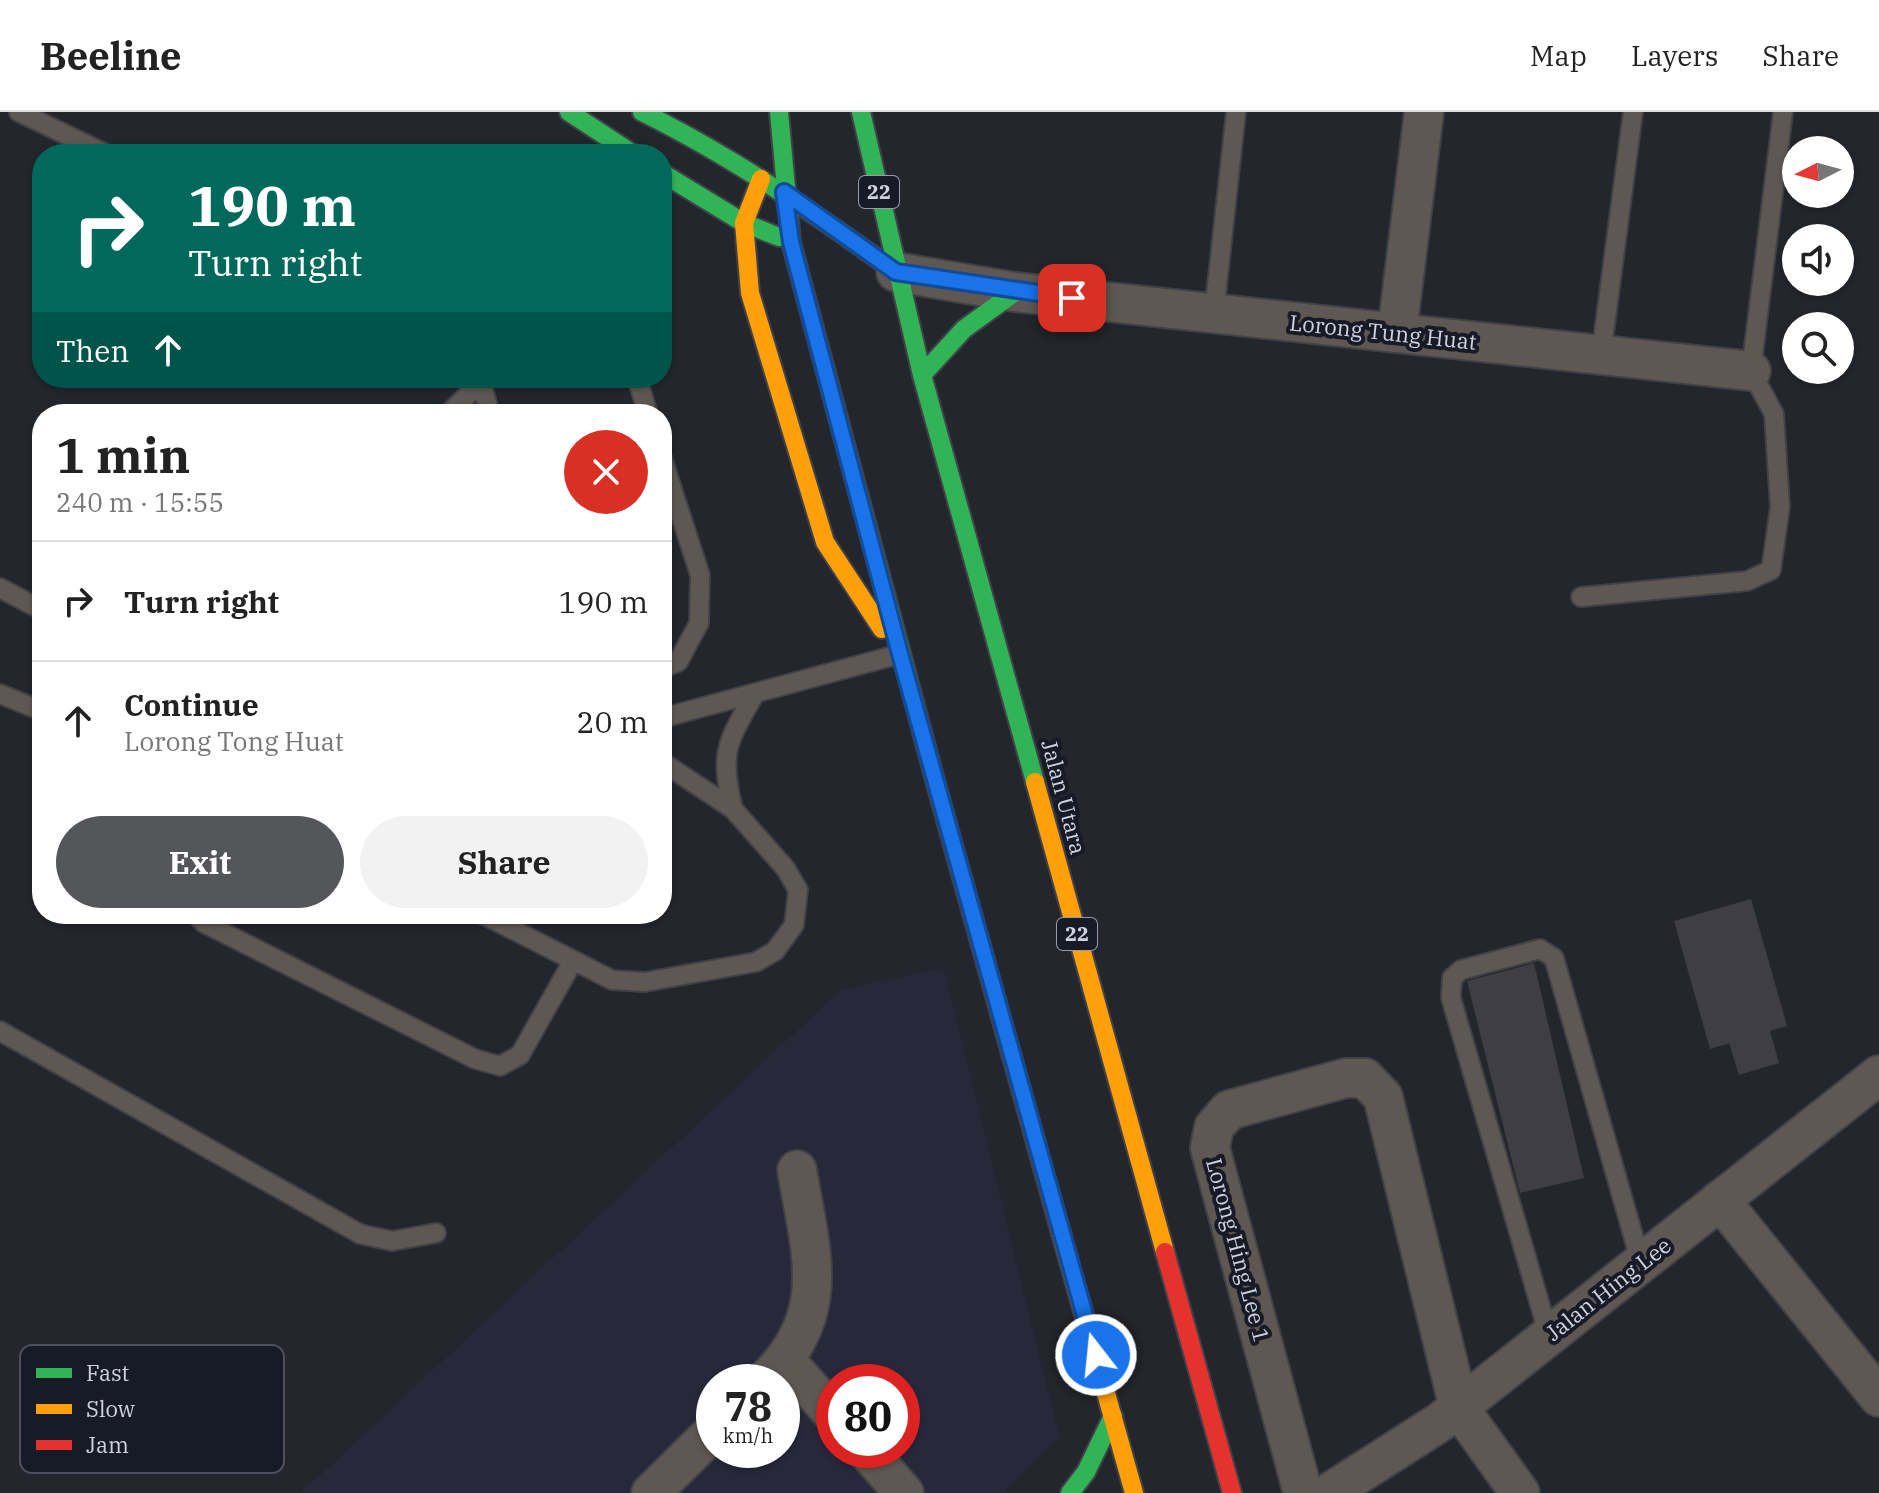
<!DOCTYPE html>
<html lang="en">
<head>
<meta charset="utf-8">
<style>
	:root { --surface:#fff; --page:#f2f2f2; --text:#222; --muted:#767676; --line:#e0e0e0; --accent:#55565a }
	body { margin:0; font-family:"IBM Plex Serif",serif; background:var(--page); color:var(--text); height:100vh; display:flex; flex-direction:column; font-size:30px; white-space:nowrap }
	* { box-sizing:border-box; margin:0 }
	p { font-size:26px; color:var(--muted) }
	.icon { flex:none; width:44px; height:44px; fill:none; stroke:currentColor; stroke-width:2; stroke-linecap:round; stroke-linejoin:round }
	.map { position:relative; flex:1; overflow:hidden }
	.side { position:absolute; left:32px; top:292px; width:640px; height:520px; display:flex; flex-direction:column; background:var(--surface); border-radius:32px; box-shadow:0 2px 6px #0004 }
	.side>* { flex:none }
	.hud { position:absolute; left:32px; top:32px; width:640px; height:244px; border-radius:32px; box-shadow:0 2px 6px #0004; background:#00695c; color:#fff; overflow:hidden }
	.needle { width:52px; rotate:264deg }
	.tools { position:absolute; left:1782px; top:24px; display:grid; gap:16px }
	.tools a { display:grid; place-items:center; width:72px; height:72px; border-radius:50%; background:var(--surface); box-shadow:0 2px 6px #0004; font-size:40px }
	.speed { position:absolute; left:696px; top:1252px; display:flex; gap:16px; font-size:40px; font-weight:700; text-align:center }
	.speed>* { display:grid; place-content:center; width:104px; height:104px; border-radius:50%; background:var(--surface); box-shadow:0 2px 6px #0004; line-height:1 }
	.speed small { font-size:20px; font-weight:400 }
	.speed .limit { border:12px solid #d22; background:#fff; color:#111 }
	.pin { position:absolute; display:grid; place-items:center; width:68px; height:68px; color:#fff; margin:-34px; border-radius:16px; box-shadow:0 4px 12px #0006 }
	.me { position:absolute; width:88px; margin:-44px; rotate:344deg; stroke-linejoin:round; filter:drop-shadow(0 0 6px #0008) }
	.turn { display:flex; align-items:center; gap:28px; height:168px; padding:0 24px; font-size:36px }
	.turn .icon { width:104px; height:104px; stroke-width:2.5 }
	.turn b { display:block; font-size:56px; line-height:68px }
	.then { display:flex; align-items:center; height:76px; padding:0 24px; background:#0003; gap:16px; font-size:30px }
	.round { display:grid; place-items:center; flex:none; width:84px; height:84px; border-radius:42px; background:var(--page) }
	.overview { display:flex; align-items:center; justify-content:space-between; height:136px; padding:0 24px }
	h1 { font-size:48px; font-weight:800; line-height:60px }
	.action { display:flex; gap:16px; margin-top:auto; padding:16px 24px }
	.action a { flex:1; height:92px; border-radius:48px; background:var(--accent); color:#fff; font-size:32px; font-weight:800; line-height:92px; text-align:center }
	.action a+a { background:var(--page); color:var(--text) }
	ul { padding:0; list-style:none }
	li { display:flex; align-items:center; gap:24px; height:120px; padding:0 24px; border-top:2px solid var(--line) }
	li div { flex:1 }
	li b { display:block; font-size:30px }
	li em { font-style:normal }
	header { display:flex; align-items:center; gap:48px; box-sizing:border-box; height:112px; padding:0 40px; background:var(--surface); border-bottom:2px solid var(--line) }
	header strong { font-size:38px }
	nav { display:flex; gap:44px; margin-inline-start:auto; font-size:28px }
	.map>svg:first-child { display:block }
	.built { fill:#27293b; fill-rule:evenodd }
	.building { fill:#3f3e44 }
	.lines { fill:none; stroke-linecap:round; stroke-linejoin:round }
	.lane-casing { stroke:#404248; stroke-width:22 }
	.street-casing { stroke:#404248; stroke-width:42 }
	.fast-casing { stroke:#404248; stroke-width:22 }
	.slow-casing { stroke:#404248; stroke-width:22 }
	.jam-casing { stroke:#404248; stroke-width:22 }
	.lane { stroke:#5f5852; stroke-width:18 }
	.street { stroke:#5f5852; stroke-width:38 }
	.fast { stroke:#30b455; stroke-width:18 }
	.slow { stroke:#ff9f0a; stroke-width:18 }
	.jam { stroke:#e5322d; stroke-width:18 }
	.route-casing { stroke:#114b97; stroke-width:20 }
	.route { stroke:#1a73e8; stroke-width:14 }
	.labels { text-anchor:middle; stroke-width:8; stroke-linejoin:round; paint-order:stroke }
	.shield { fill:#171a27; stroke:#989ba5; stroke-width:2 }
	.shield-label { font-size:20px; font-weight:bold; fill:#d0d2db }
	.street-label { font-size:22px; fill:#d0d2db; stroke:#171a27 }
	.key { fill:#171a27; stroke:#4e515d; stroke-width:2 }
	.key-label { font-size:22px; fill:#d0d2db }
</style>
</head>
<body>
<header>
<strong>Beeline</strong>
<nav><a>Map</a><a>Layers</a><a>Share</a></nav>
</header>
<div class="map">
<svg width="1879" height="1381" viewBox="0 0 1879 1381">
	<rect width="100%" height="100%" fill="#24262d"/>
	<path class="built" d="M 943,856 L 1059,1324 L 1002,1381 L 301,1381 L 841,878 ZM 714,1270 L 782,1270 L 782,1338 L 714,1338 ZM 834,1270 L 902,1270 L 902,1338 L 834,1338 Z"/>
	<g class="building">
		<path d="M 1751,787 L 1787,914 L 1770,919 L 1779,951 L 1739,963 L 1729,931 L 1710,937 L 1674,809 Z"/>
		<path d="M 1534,851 L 1584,1066 L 1520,1081 L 1467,869 Z"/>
	</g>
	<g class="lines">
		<defs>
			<g id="lane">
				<path d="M 19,0 L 106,42"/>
				<path d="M 1214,201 L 1236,0"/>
				<path d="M 1601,243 L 1633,0"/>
				<path d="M 637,266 L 648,302"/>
				<path d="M 481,270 L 490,302"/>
				<path d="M 448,302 L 485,266"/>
				<path d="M 662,346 L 700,463 L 699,511 L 678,550 L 662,556"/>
				<path d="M 0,476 L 42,498"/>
				<path d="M 1581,485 L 1747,469 L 1771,458 L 1780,395 L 1774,302 L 1751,259 L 1783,0"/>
				<path d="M 0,582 L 42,599"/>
				<path d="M 662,606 L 900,542"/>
				<path d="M 733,697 C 719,640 727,631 755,581"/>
				<path d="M 195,802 L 204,811 L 475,947 L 500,954 L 520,943 L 573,849"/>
				<path d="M 482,802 L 612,868 L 645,870 L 756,850 L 775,839 L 794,813 L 798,778 L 786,757 L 733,697 L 662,650"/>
				<path d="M 0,919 L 360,1122 L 392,1129 L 436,1121"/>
				<path d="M 1549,1224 L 1451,886 L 1452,866 L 1461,858 L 1540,837 L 1554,846 L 1641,1151"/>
			</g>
			<g id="street">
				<path d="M 896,160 L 1015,180 L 1751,259"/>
				<path d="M 1397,221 L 1424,0"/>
				<path d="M 1720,1088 L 1879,1285"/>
				<path d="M 786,1249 L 834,1303"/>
				<path d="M 764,1270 C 834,1202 811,1143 797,1058"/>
				<path d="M 866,1338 L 904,1381"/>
				<path d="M 651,1381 L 714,1319"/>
				<path d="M 1303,1381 L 1210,1036 L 1214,1015 L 1229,998 L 1346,966 L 1365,966 L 1383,985 L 1459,1296 L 1520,1381"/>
				<path d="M 1329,1381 L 1440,1310 L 1879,963"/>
			</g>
			<g id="fast">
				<path d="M 569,0 L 633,42"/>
				<path d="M 642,0 C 733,45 814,101 896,160"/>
				<path d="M 779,0 L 791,130 L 936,672"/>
				<path d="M 861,0 L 922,263 L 1035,670"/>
				<path d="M 662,61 L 744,111 L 779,125"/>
				<path d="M 922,263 L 964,217 L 1015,180"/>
				<path d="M 1070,1381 L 1086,1360 L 1113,1304"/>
			</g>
			<g id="slow">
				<path d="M 761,67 L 744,111 L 750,181 L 825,430 L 882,517"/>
				<path d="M 1035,670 L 1165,1140"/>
				<path d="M 1061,1121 L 1134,1381"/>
			</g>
			<g id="jam">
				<path d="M 936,672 L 1061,1121"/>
				<path d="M 1165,1140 L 1232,1381"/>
			</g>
		</defs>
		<use href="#lane" class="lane-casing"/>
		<use href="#street" class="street-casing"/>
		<use href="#fast" class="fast-casing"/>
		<use href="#slow" class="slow-casing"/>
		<use href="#jam" class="jam-casing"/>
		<use href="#lane" class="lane"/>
		<use href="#street" class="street"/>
		<use href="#fast" class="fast"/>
		<use href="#slow" class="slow"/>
		<use href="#jam" class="jam"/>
	</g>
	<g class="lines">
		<defs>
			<path id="route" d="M 1072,186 L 896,160 L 784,80 L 791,130 L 900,542 L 1096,1243"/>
		</defs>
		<use href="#route" class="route-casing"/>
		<use href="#route" class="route"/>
	</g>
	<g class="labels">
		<g class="shield">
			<rect x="859" y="64" width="40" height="32" rx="6"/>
			<rect x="1057" y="806" width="40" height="32" rx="6"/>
		</g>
		<g class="shield-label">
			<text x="879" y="87">22</text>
			<text x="1077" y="829">22</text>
		</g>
		<g class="street-label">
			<text transform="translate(1383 220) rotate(6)" y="8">Lorong Tung Huat</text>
			<text transform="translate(1064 685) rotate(75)" y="8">Jalan Utara</text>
			<text transform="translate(1238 1138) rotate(75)" y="8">Lorong Hing Lee 1</text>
			<text transform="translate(1608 1177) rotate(-38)" y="8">Jalan Hing Lee</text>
		</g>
	</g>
	<rect x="20" y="1233" width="264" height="128" rx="12" class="key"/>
	<rect x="36" y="1256" width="36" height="10" fill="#30b455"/>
	<rect x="36" y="1292" width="36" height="10" fill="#ff9f0a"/>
	<rect x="36" y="1328" width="36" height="10" fill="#e5322d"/>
	<g class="key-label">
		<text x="86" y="1269">Fast</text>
		<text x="86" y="1305">Slow</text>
		<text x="86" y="1341">Jam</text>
	</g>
</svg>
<div class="tools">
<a><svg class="needle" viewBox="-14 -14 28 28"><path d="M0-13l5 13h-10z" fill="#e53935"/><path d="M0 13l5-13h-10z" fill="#767676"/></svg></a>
<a><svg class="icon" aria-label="sound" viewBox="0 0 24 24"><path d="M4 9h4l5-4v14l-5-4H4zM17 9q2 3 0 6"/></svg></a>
<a><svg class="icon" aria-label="search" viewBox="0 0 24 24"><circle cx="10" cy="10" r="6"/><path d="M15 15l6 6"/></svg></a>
</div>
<div class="speed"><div>78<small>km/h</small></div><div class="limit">80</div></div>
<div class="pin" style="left:1072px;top:186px;background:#d93025"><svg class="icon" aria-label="arrive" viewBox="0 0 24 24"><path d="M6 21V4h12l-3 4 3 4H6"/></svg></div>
<svg class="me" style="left:1096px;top:1243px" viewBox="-20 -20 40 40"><circle r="17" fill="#1a73e8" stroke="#fff" stroke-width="3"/><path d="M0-11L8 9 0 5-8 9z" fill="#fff"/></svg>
<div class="hud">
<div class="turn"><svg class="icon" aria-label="right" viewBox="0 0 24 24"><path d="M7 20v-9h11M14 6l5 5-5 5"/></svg><div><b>190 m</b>Turn right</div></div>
<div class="then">Then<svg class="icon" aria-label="ahead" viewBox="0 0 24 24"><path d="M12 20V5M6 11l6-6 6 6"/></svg></div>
</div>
<section class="side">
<div class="overview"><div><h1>1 min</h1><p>240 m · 15:55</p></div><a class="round" style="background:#d93025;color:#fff"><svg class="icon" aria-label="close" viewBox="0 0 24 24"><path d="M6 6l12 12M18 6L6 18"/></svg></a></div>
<ul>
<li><svg class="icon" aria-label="right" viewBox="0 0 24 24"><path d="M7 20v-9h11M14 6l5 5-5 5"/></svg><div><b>Turn right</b></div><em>190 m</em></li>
<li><svg class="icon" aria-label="ahead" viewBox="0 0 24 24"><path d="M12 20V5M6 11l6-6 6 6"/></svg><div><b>Continue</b><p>Lorong Tong Huat</p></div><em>20 m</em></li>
</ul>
<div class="action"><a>Exit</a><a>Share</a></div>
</section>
</div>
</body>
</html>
